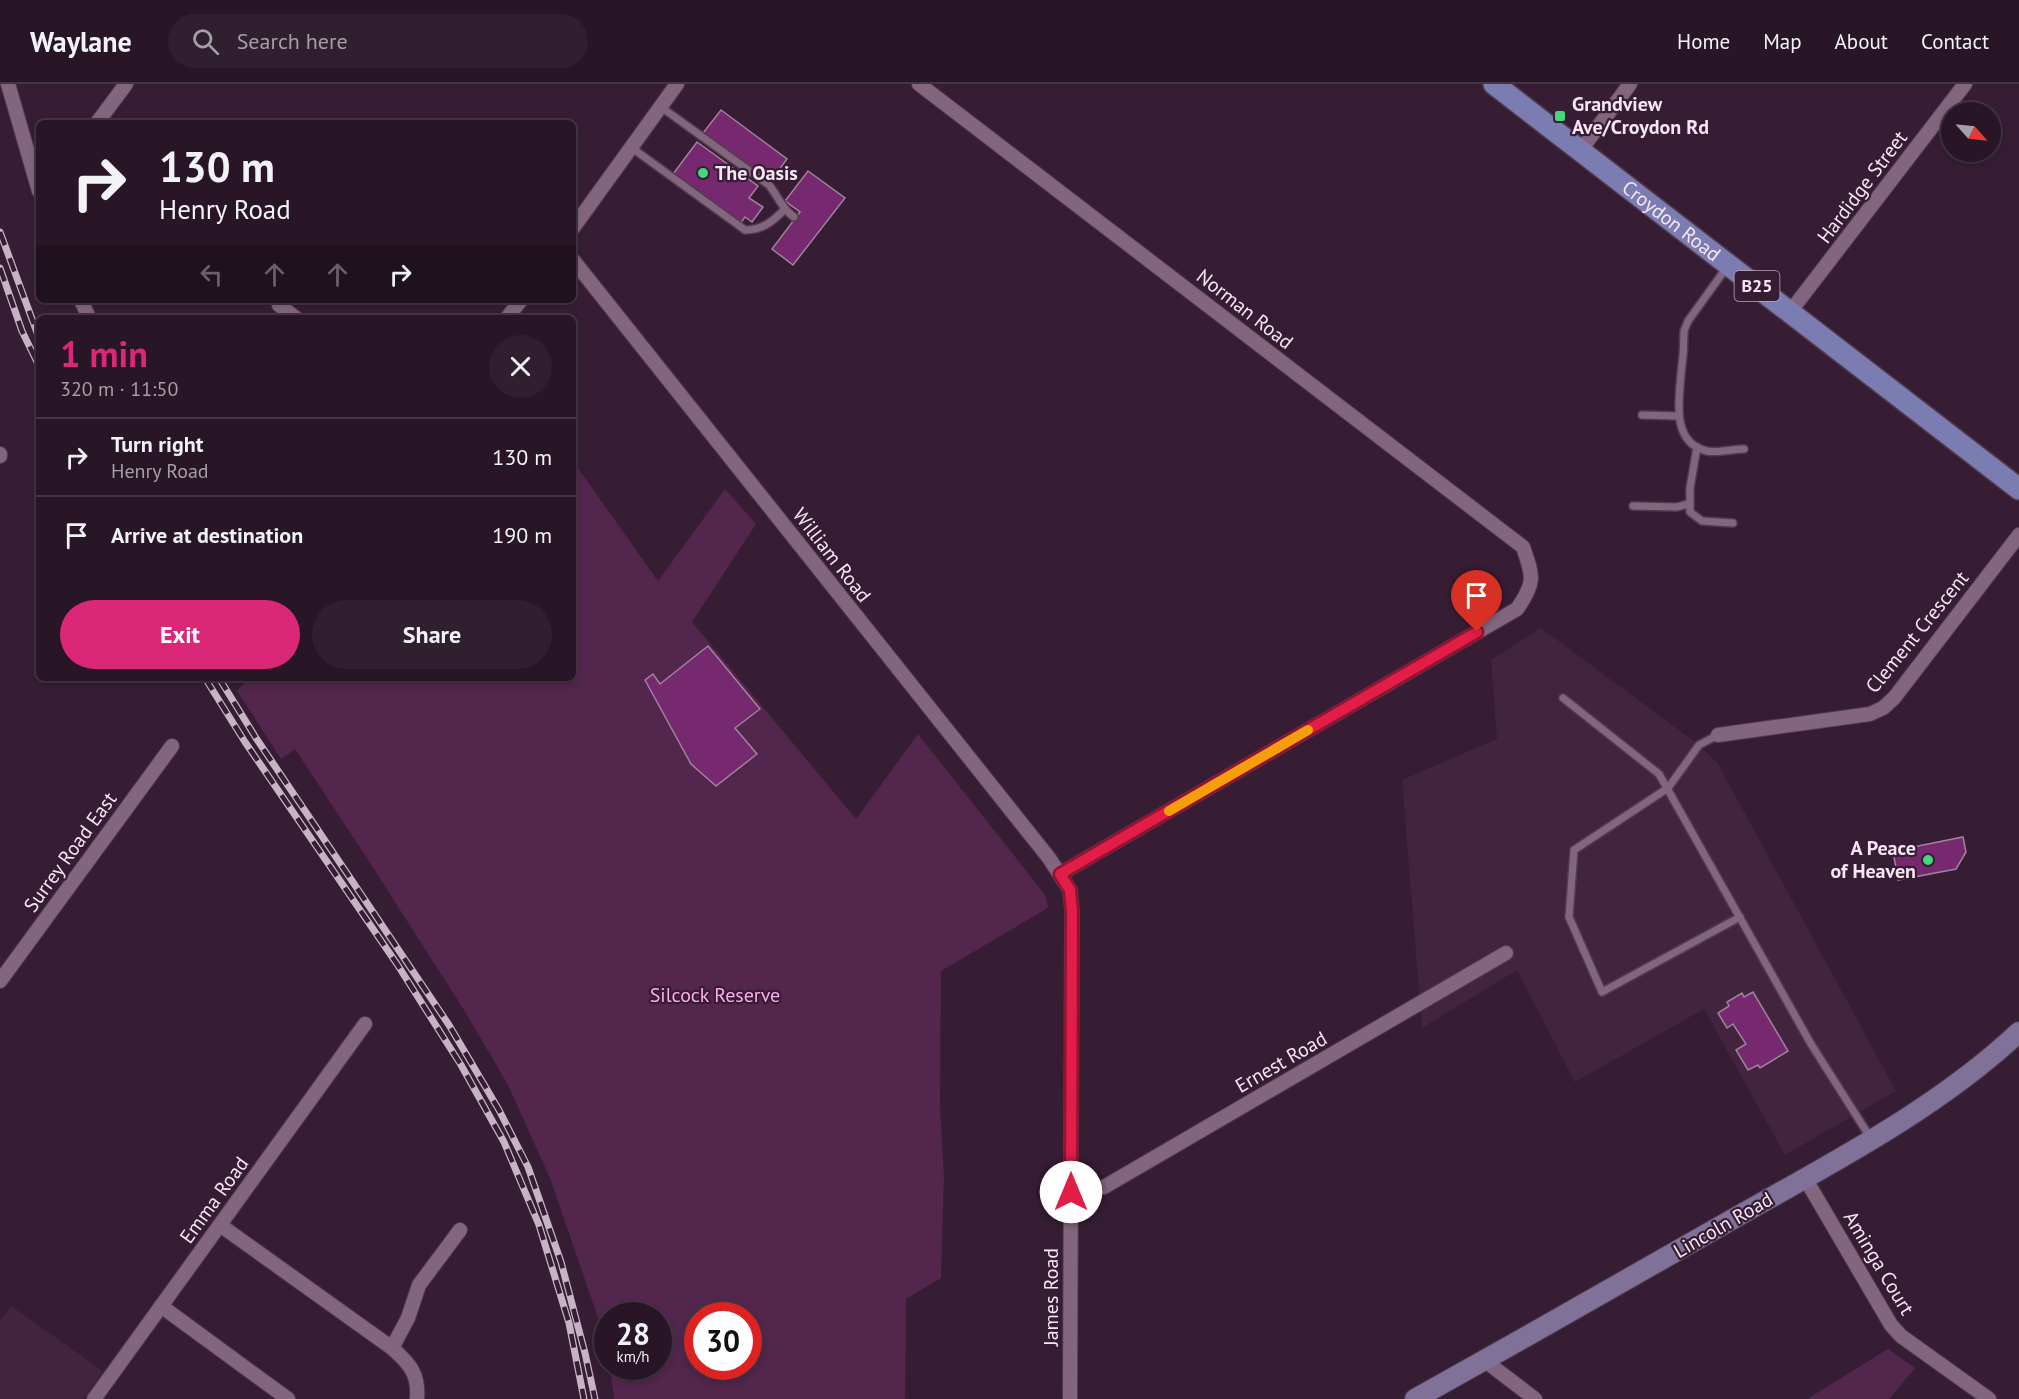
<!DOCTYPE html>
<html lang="en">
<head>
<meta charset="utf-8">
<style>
	:root { --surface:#281626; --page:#301f2e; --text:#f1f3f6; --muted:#a59fa7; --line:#443543; --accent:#db2777 }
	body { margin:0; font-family:"PT Sans",sans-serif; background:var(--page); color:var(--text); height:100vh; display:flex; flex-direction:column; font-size:22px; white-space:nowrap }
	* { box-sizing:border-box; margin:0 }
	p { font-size:20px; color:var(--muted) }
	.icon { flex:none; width:33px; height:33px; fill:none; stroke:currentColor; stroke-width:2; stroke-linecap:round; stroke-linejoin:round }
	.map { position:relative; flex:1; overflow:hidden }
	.side { position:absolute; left:36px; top:231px; width:540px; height:366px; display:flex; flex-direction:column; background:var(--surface); border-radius:9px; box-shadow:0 3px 9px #0003,0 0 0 2px var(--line) }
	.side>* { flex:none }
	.banner { position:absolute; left:36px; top:36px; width:540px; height:183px; border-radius:9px; box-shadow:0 3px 9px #0003,0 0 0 2px var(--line); background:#281626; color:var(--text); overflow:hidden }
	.needle { width:39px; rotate:117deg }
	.tools { position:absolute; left:1941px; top:18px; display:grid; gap:12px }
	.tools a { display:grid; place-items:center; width:60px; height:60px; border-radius:50%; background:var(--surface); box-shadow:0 3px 9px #0003,0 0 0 2px var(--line); font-size:30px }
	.speed { position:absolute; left:594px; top:1218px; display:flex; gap:12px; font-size:30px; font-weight:700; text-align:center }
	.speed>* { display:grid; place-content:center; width:78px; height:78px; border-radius:50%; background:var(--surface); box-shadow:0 3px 9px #0003,0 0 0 2px var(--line); line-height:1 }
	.speed small { font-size:15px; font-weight:400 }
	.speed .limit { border:9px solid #d22; background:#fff; color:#111 }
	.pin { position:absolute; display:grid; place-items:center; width:51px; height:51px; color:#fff; margin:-62px -26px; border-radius:50% 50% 50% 0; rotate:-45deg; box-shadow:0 0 6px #0007 }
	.pin .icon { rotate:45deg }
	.me { position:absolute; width:66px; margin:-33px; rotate:0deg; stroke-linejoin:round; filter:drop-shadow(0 0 4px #0008) }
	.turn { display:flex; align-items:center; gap:21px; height:126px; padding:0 24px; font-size:27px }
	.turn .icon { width:78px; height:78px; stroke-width:2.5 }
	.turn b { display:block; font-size:42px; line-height:51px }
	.lanes { display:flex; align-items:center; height:57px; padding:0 24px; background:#0003; justify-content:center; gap:30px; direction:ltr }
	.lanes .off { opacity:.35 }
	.round { display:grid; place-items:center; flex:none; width:63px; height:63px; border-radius:32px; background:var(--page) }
	.headline { display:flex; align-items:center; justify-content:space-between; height:102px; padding:0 24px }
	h1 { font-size:36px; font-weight:700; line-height:45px; color:var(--accent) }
	.primary-button { display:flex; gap:12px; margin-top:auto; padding:12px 24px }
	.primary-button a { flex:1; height:69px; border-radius:36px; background:var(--accent); color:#fff; font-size:24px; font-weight:700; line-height:69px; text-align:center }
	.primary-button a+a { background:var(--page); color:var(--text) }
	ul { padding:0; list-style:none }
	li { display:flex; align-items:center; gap:18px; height:78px; padding:0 24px; border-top:2px solid var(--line) }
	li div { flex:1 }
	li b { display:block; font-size:22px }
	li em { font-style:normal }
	header { display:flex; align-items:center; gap:36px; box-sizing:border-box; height:84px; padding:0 30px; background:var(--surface); border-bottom:2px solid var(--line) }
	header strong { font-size:28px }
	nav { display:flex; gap:33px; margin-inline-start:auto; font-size:21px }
	.search { width:420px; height:54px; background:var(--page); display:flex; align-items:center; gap:15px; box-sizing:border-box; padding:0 21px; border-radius:33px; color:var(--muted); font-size:22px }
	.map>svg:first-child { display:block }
	.built { fill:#42243f }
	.green { fill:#52264d; fill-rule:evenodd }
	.building { fill:#76296f; stroke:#a1829c; stroke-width:1.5 }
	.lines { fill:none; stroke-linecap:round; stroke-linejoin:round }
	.lane-casing { stroke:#513c4e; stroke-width:10 }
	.street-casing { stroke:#513c4e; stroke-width:16 }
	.secondary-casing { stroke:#513c4e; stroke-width:22 }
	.primary-casing { stroke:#513c4e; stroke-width:24 }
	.lane { stroke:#83667e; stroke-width:7 }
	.street { stroke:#83667e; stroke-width:14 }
	.secondary { stroke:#7f7198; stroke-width:20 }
	.primary { stroke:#7b7cb2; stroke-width:21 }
	.rail-casing { stroke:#c6b3c3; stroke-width:7 }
	.rail { stroke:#361d33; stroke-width:4.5; stroke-dasharray:14; stroke-linecap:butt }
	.route-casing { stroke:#92132f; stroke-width:15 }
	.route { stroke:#e11d48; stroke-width:10 }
	.slow { stroke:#f59e0b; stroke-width:10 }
	.poi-dot { fill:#46d77a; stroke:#361d33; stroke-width:2 }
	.labels { text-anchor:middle; stroke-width:4.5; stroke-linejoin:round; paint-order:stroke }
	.shield { fill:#361d33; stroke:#bca9b9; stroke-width:1.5 }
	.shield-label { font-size:18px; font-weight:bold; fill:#f6e5f3 }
	.poi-label { font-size:20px; font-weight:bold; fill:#f6e5f3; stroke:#361d33; text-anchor:start }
	.street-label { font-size:20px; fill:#f6e5f3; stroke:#361d33 }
	.park-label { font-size:20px; fill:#feaaf3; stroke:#361d33 }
</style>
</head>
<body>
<header>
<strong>Waylane</strong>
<div class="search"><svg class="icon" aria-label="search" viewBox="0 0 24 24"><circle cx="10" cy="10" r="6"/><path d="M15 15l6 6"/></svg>Search here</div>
<nav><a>Home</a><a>Map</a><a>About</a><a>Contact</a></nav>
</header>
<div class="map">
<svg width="2019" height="1315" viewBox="0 0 2019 1315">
	<rect width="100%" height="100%" fill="#361d33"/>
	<g class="built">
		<path d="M 1541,544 L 1699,661 L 1718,680 L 1896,1007 L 1785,1071 L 1704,925 L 1575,998 L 1517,886 L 1422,944 L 1402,696 L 1497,655 L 1491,576 Z"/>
		<path d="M 11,1222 L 103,1287 L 83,1315 L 0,1315 L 0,1237 Z"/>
	</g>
	<g class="green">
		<path d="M 573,377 L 658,497 L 725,405 L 756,440 L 692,538 L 856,735 L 918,650 L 1046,812 L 1048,824 L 941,887 L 940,1020 L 944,1092 L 941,1194 L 906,1215 L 905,1315 L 614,1315 L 610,1283 L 658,1282 L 658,1232 L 608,1232 L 607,1260 L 550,1094 L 507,999 L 464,926 L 363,768 L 295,665 L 281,675 L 237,607 L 249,594 L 573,594 ZM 698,1232 L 748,1232 L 748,1282 L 698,1282 Z"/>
		<path d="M 1888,1265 L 1915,1284 L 1889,1315 L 1807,1315 Z"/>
	</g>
	<g class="building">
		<path d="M 721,26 L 787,75 L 771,97 L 703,49 Z"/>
		<path d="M 697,58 L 758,102 L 749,114 L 763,123 L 752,138 L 745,133 L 740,140 L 673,90 Z"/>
		<path d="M 808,87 L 845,114 L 793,181 L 772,165 L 800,128 L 785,117 Z"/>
		<path d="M 708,562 L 760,625 L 735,644 L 757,670 L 716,702 L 691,680 L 645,596 L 653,590 L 660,600 Z"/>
		<path d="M 1963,753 L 1966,768 L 1956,785 L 1898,796 L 1893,767 Z"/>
		<path d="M 1753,908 L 1788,967 L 1760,984 L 1758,981 L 1748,986 L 1736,966 L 1746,960 L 1733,940 L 1727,944 L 1718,929 L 1729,922 L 1727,918 L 1742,909 L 1744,913 Z"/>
	</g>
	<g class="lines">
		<defs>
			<g id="lane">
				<path d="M 661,23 L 769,101 C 778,112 782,125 794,133"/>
				<path d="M 632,64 L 745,146 C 762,146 772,138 784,126"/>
				<path d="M 1727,183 L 1688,237 L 1684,247 C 1684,262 1683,276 1681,290 C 1679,316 1671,359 1707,367 C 1718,369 1733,365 1744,365"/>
				<path d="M 1642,331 L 1679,332"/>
				<path d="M 1697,363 L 1690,404 L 1690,428 L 1702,437 L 1733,439"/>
				<path d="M 1633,422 L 1677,423 L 1688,420"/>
				<path d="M 1563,614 L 1659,690 L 1811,960 L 1870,1053"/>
				<path d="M 1718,651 L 1699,661 L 1668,704 L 1574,766 L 1569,833 L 1602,908 L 1740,833"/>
			</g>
			<g id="street">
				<path d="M 8,0 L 39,107"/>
				<path d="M 919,0 L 1523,463 C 1533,492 1536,498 1517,525 L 1060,790"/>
				<path d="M 97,39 L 126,0"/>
				<path d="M 1580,67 L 1630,0"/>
				<path d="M 573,144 L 677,0"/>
				<path d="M 573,176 L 1049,774 L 1070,806 L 1072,827 L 1070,1315"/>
				<path d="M 81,216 L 89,234"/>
				<path d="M 279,221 L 296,234"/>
				<path d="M 1790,228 L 1965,0"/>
				<path d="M 507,234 L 521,216"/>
				<path d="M 0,370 L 0,372"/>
				<path d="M 1718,651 L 1870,630 L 1883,624 L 1894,614 L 2019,451"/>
				<path d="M 0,897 L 172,662"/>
				<path d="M 1805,1094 L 1891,1241 L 1901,1252 L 1989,1315"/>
				<path d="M 1071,1108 L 1085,1108 L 1104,1103 L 1506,869"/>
				<path d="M 220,1141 L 392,1264 C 410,1280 419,1290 417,1315"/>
				<path d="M 161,1222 L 288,1315"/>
				<path d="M 392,1264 L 408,1234 L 419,1201 L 460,1146"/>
				<path d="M 1484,1276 L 1535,1315"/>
				<path d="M 94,1315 L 365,940"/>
			</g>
			<path id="secondary" d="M 1415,1315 C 1526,1253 1637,1190 1747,1127 C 1841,1074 1940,1022 2019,948"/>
			<g id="primary">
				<path id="s1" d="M 1494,0 L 2019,405"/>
			</g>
		</defs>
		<use href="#lane" class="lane-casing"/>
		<use href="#street" class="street-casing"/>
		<use href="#secondary" class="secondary-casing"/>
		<use href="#primary" class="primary-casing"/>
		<use href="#lane" class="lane"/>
		<use href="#street" class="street"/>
		<use href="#secondary" class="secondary"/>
		<use href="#primary" class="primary"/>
		<defs>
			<g id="rail">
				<path d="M 0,148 L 39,254"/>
				<path d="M 0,184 L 22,247 L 39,282"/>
				<path d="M 205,594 L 245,658 L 397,880 L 461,981 L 504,1058 L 539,1141 L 569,1239 L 584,1315"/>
				<path d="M 219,594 L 256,654 L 449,941 L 499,1026 L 528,1083 L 561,1178 L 585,1269 L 595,1315"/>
			</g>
		</defs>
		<use href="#rail" class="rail-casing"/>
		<use href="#rail" class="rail"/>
	</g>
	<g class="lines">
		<defs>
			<path id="route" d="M 1071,1108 L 1072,827 L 1070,806 L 1060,790 L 1477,548"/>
		</defs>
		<use href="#route" class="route-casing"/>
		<use href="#route" class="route"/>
		<path class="slow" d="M 1169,727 L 1308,646"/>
	</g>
	<g class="poi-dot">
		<rect x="1554" y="26" width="12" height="12" rx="3"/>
		<circle cx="703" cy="89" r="6"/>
		<circle cx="1928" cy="776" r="6"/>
	</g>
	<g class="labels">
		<rect class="shield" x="1734.5" y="187" width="45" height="30" rx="4.5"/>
		<g class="shield-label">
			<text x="1757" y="208">B25</text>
		</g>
		<g class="poi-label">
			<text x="1572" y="27">Grandview<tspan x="1572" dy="23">Ave/Croydon Rd</tspan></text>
			<text x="715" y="96">The Oasis</text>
			<text x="1916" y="771" text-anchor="end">A Peace<tspan x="1916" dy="23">of Heaven</tspan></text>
		</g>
		<g class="street-label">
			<text transform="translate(1862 103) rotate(-53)" y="7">Hardidge Street</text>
			<text dy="7" stroke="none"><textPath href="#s1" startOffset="224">Croydon Road</textPath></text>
			<text transform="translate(1245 225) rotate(38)" y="7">Norman Road</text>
			<text transform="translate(832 471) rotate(52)" y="7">William Road</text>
			<text transform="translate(1917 548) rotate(-51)" y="7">Clement Crescent</text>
			<text transform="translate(70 768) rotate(-54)" y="7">Surrey Road East</text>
			<text transform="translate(1281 978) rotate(-30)" y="7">Ernest Road</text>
			<text transform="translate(214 1116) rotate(-54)" y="7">Emma Road</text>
			<text transform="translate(1723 1141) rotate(-30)" y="7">Lincoln Road</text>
			<text transform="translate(1879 1179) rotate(59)" y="7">Aminga Court</text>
			<text transform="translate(1051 1213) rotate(-90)" y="7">James Road</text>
		</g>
		<g class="park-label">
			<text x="715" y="918">Silcock Reserve</text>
		</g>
	</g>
</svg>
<div class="tools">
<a><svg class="needle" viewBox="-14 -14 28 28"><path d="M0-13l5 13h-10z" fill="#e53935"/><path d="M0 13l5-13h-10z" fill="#a59fa7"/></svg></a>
</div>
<div class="speed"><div>28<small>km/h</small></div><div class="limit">30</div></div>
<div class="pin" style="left:1477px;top:548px;background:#d93025"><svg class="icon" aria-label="arrive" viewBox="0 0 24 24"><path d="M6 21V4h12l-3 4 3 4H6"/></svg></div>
<svg class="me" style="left:1071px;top:1108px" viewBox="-20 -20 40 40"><circle r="19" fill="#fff"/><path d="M0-13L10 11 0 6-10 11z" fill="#e11d48"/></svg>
<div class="banner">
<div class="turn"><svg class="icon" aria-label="right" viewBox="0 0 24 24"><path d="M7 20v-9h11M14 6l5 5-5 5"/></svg><div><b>130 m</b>Henry Road</div></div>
<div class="lanes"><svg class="icon off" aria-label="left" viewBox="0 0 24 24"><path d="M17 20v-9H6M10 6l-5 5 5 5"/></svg><svg class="icon off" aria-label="ahead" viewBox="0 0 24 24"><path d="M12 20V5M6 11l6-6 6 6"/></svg><svg class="icon off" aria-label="ahead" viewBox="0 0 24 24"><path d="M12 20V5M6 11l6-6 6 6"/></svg><svg class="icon" aria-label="right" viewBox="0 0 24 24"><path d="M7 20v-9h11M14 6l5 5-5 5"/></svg></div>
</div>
<section class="side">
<div class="headline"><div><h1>1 min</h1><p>320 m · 11:50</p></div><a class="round"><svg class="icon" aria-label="close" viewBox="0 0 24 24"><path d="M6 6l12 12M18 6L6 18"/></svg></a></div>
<ul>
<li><svg class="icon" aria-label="right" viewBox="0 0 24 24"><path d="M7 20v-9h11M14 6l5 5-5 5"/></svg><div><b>Turn right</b><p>Henry Road</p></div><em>130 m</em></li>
<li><svg class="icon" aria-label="arrive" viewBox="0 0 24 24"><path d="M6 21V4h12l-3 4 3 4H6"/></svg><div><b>Arrive at destination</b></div><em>190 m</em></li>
</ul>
<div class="primary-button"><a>Exit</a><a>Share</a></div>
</section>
</div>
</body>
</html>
